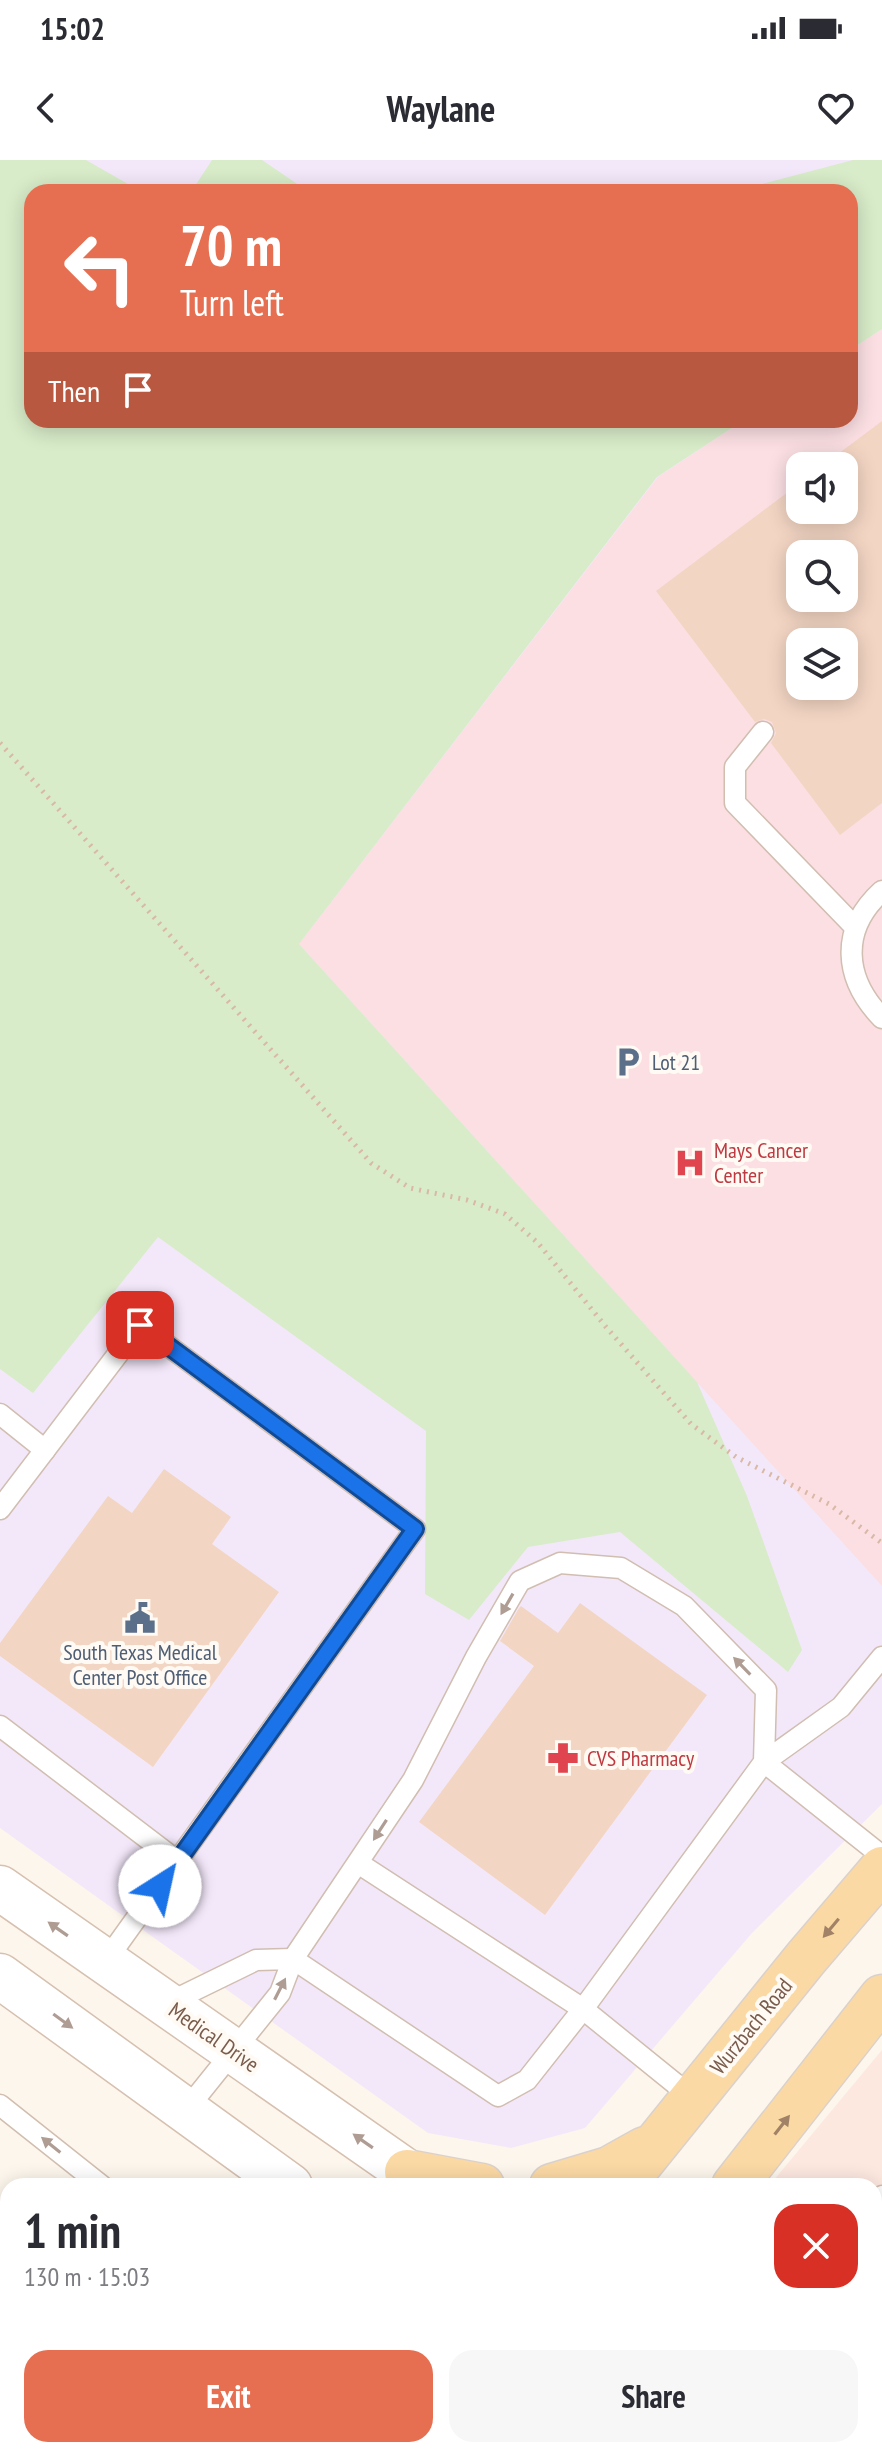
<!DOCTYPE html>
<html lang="en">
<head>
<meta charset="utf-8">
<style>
	:root { --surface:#fff; --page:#f7f7f7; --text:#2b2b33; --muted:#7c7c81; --accent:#e76f51 }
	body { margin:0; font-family:"PT Sans Narrow",sans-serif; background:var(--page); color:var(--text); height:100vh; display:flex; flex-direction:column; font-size:30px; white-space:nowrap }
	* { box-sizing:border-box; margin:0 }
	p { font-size:26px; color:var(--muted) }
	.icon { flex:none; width:44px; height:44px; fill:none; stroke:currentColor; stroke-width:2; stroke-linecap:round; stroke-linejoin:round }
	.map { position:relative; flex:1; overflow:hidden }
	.drawer { position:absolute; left:0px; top:2018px; width:882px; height:280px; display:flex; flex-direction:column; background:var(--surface); border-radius:24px 24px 0 0; box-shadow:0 4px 20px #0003 }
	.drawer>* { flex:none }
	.guide { position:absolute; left:24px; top:24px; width:834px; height:244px; border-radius:24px; box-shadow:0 4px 20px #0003; background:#e76f51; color:#fff; overflow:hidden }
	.fabs { position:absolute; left:786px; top:292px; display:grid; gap:16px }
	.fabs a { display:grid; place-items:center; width:72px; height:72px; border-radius:16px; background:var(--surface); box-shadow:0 4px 20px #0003; font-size:40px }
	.pin { position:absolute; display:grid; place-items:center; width:68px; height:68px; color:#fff; margin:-34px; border-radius:16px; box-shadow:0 4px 12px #0006 }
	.me { position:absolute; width:88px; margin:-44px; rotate:35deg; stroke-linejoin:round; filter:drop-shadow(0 0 6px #0008) }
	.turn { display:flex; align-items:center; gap:28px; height:168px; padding:0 24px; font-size:36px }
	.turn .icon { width:104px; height:104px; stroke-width:2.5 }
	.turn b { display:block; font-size:56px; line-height:68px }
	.then { display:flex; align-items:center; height:76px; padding:0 24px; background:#0003; gap:16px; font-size:30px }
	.round { display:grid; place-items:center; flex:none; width:84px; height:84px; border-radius:24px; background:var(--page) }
	.headline { display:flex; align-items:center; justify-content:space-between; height:136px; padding:0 24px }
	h1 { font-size:48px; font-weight:700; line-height:60px }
	.button { display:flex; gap:16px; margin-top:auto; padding:16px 24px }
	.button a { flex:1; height:92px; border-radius:24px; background:var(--accent); color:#fff; font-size:32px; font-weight:700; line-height:92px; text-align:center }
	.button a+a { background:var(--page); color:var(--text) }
	.status { display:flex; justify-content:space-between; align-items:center; height:56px; padding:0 40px; background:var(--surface); direction:ltr }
	.status svg { height:22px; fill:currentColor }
	header { display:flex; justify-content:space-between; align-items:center; height:104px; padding:0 24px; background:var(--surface); font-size:36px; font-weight:700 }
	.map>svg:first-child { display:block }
	.commercial { fill:#fde8e0 }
	.education { fill:#f3e8fa; fill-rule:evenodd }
	.medical { fill:#fbdfe3; fill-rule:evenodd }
	.green { fill:#d8ecc9 }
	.building { fill:#f3d5c3; fill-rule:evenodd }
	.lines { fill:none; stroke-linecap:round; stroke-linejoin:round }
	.lane-casing { stroke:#d1beb0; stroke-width:23 }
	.secondary-casing { stroke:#d6c0b0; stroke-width:47 }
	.primary-casing { stroke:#dad1cd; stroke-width:47 }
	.path { stroke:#d9b8a5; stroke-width:5; stroke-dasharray:2 6; stroke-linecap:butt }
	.lane { stroke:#fff; stroke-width:20 }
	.secondary { stroke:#fff; stroke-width:44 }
	.primary { stroke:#fbd9a5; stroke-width:44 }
	.oneway { fill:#af9d94 }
	.oneway2 { fill:#a18267 }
	.route-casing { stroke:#114b97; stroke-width:20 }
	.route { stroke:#1a73e8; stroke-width:14 }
	.labels { text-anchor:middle; stroke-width:8; stroke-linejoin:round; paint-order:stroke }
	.service-label { font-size:22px; fill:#4e5e75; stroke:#fffaf3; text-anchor:start }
	.health-label { font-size:22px; fill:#be3a42; stroke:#fffaf3; text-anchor:start }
	.street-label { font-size:22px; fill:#7a5c4d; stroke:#fffaf3 }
</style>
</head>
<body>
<div class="status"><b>15:02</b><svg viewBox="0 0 49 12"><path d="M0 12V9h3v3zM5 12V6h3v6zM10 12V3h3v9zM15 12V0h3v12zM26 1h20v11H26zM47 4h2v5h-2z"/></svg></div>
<header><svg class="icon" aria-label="back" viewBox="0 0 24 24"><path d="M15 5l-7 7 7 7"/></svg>Waylane<svg class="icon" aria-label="heart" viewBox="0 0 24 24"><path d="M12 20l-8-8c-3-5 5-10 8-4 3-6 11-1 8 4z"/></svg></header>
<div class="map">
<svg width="882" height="2298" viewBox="0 0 882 2298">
	<rect width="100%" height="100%" fill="#fdf6ec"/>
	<path class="commercial" d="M 882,1890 L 882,2298 L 878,2298 L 866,2290 L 874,2290 L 874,2026 L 769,2026 Z"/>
	<path class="education" d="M 0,0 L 882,0 L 882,1644 L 752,1773 L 585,1968 L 511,1988 L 428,1973 L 0,1668 ZM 32,32 L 850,32 L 850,260 L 32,260 ZM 800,306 L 844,306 L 844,350 L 800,350 ZM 800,394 L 844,394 L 844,438 L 800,438 ZM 800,482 L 844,482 L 844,526 L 800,526 Z"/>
	<path class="medical" d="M 882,169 L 882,1426 L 299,784 L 658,317 L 744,260 L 850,260 L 850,190 ZM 800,306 L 844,306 L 844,350 L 800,350 ZM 800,394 L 844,394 L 844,438 L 800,438 ZM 800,482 L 844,482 L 844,526 L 800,526 Z"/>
	<g class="green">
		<path d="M 0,0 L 86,0 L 142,32 L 32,32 L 32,260 L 744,260 L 657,317 L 299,784 L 697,1222 L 747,1336 L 802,1490 L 788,1512 L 620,1372 L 528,1387 L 469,1460 L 425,1434 L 426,1271 L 158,1077 L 33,1233 L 0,1209 Z"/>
		<path d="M 212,0 L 262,0 L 309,32 L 191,32 Z"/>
		<path d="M 853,0 L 882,0 L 882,169 L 850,190 L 850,32 L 732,32 Z"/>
	</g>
	<g class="building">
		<path d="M 882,261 L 882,643 L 840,675 L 771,583 L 776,573 L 772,562 L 764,559 L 755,562 L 656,431 L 800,323 L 800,350 L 844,350 L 844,306 L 822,306 ZM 800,394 L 844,394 L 844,438 L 800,438 ZM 800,482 L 844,482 L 844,526 L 800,526 Z"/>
		<path d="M 164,1309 L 231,1357 L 212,1384 L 279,1432 L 153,1607 L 0,1496 L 0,1483 L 108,1336 L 132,1353 Z"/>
		<path d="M 580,1443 L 707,1535 L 545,1755 L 419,1662 L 534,1506 L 500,1481 L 519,1448 L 521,1446 L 558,1473 Z"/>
	</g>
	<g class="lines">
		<defs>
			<g id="lane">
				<path d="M 763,572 L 735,607 L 735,643 L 855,767"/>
				<path d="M 882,731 C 839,770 844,819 882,858"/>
				<path d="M 0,1254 L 45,1290"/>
				<path d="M 0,1349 L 140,1165 L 415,1369 L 105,1802"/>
				<path d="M 0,1566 L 177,1701"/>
				<path d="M 764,1602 L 766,1530 L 684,1446 L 621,1408 L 560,1403 L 520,1421 L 476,1497 L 413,1620 L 293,1799 L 498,1936 L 527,1920 L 583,1849 L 764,1602 L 841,1547 L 882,1497"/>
				<path d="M 764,1602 L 882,1696"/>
				<path d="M 358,1703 L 583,1849 L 693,1938"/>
				<path d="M 166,1844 L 256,1800 L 293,1799 L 280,1833 L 186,1950"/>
				<path d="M 0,1945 L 102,2026"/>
				<path d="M 874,2048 L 882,2036"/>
				<path d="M 0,2183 L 8,2188"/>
				<path d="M 874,2191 L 882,2197"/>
				<path d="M 153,2290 L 164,2298"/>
				<path d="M 271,2298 L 277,2290"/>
			</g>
			<g id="secondary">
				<path d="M 0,1728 L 427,2026"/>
				<path d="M 0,1816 L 290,2026"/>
				<path d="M 652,2290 L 663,2298"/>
				<path d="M 796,2290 L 808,2298"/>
			</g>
			<g id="primary">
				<path d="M 407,2012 L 482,2026"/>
				<path d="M 552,2026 L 609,2009 L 645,1989"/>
				<path d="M 622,2026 L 806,1798 L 882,1709"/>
				<path d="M 734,2026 L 882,1837"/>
				<path d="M 427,2298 L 433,2290"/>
				<path d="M 537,2298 L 542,2290"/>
			</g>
		</defs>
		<use href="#lane" class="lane-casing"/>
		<use href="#secondary" class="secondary-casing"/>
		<use href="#primary" class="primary-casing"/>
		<path class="path" d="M 0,583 L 371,1003 L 410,1028 L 467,1040 L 505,1054 L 538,1083 L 606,1167 L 691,1264 L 736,1297 L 829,1344 L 882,1383"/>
		<use href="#lane" class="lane"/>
		<use href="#secondary" class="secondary"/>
		<use href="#primary" class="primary"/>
	</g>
	<defs><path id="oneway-solid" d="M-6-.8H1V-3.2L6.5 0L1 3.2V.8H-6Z" transform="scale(2)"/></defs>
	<g class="oneway">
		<use href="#oneway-solid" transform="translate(507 1444) rotate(120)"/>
		<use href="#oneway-solid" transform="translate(742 1506) rotate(-134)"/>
		<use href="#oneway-solid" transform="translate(380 1670) rotate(123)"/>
		<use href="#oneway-solid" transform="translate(58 1769) rotate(-145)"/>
		<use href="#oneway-solid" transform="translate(280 1829) rotate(-63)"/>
		<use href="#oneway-solid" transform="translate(63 1861) rotate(36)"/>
		<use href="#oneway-solid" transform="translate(363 1981) rotate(-145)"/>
		<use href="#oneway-solid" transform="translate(51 1985) rotate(-141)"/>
	</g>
	<g class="oneway2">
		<use href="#oneway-solid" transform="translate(831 1768) rotate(130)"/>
		<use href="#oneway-solid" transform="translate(782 1965) rotate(-52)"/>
	</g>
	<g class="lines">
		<defs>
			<path id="route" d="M 140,1165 L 415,1369 L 160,1726"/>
		</defs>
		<use href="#route" class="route-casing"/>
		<use href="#route" class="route"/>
	</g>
	<defs>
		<symbol id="parking-bare" viewBox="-9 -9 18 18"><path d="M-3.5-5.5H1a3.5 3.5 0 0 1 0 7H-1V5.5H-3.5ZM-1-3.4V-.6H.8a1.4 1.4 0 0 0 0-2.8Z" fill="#5c6f8a" stroke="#fffaf3" stroke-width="2.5" paint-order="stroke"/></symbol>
		<symbol id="hospital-bare" viewBox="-9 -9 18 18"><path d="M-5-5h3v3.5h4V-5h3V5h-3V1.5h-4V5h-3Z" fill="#e0444e" stroke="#fffaf3" stroke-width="2.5" paint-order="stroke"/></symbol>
		<symbol id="civic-bare" viewBox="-9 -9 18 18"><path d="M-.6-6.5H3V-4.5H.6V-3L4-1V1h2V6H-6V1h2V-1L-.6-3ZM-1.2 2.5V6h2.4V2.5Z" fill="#5c6f8a" stroke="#fffaf3" stroke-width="2.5" paint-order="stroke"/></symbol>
		<symbol id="pharmacy-bare" viewBox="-9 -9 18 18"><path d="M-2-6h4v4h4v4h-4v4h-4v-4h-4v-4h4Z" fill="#e0444e" stroke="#fffaf3" stroke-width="2.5" paint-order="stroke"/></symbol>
	</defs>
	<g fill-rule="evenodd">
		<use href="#parking-bare" x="606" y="880" width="44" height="44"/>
		<use href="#hospital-bare" x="668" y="981" width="44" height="44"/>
		<use href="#civic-bare" x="118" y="1436" width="44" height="44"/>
		<use href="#pharmacy-bare" x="541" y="1576" width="44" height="44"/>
	</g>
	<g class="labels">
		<g class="service-label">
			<text x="652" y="910">Lot 21</text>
			<text x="140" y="1500" text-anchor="middle">South Texas Medical<tspan x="140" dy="25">Center Post Office</tspan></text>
		</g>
		<g class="health-label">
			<text x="714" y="998">Mays Cancer<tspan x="714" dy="25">Center</tspan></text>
			<text x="587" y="1606">CVS Pharmacy</text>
		</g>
		<g class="street-label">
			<text transform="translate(751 1866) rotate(-51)" y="8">Wurzbach Road</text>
			<text transform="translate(214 1877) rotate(35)" y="8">Medical Drive</text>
		</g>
	</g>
</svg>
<div class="fabs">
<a><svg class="icon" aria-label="sound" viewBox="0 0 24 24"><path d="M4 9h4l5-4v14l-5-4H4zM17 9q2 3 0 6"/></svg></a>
<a><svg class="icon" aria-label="search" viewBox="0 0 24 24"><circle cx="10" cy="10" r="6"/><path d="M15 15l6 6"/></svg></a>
<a><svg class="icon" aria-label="layers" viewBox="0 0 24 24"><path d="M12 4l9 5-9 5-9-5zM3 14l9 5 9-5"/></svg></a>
</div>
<div class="pin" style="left:140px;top:1165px;background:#d93025"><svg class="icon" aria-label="arrive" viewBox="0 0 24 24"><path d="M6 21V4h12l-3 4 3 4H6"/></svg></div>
<svg class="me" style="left:160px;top:1726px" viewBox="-20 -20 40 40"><circle r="19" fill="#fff"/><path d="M0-13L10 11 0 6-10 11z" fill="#1a73e8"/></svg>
<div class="guide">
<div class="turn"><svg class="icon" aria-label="left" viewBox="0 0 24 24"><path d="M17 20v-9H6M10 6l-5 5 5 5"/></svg><div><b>70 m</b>Turn left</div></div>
<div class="then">Then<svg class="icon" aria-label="arrive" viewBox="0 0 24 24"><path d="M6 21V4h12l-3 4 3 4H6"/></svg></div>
</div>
<section class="drawer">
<div class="headline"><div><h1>1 min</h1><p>130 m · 15:03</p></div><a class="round" style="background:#d93025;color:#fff"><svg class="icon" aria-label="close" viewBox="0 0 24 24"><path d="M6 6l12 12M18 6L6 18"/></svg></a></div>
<div class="button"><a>Exit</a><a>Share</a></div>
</section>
</div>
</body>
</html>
